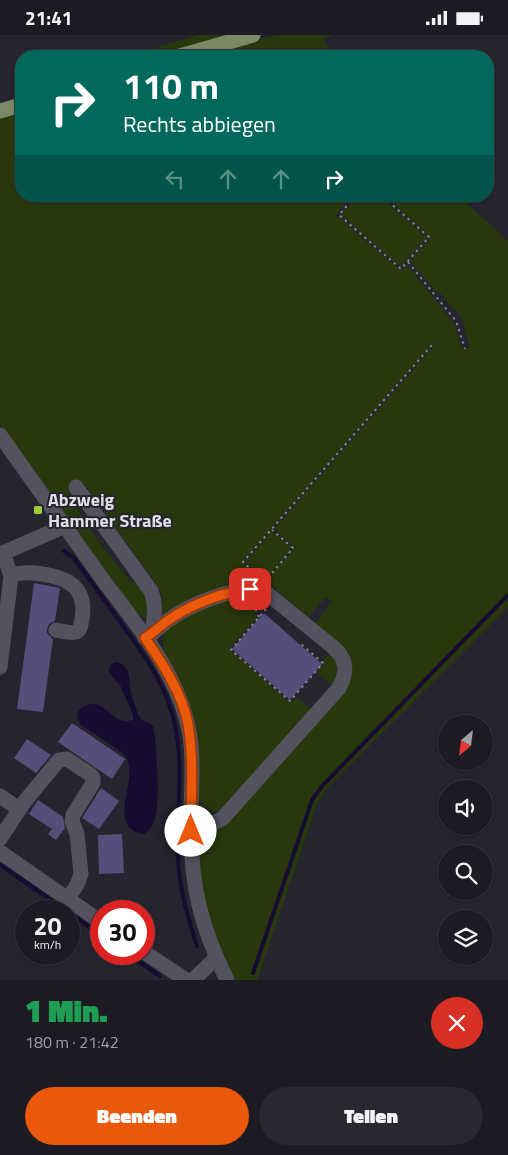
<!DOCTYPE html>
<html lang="de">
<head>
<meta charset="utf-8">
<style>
	:root { --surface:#1c1b23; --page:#292830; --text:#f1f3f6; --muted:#a0a1a6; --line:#3a3941; --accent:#ea580c }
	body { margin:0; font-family:"Titillium Web",sans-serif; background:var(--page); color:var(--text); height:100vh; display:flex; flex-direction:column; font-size:19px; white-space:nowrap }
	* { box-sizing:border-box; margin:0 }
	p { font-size:16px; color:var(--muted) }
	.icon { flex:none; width:28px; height:28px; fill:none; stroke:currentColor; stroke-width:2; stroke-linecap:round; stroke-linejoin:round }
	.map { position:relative; height:945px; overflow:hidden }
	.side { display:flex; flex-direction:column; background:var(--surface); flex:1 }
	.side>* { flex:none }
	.top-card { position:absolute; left:15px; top:15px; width:479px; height:152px; border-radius:20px; box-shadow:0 1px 4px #0004,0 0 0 1px var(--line); background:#00695c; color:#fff; overflow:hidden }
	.needle { width:32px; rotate:208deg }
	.buttons { position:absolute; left:438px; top:680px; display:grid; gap:10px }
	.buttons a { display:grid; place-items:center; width:55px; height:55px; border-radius:50%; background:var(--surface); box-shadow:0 1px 4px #0004,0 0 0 1px var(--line); font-size:25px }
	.speed { position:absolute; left:15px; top:865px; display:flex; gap:10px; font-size:25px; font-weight:700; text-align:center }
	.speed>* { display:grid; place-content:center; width:65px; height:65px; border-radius:50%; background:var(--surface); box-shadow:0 1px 4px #0004,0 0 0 1px var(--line); line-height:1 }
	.speed small { font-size:12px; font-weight:400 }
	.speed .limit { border:8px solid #d22; background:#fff; color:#111 }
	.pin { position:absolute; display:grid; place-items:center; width:42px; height:42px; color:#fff; margin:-21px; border-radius:10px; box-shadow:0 2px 8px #0006 }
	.me { position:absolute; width:55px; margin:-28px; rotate:0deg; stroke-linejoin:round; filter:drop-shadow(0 0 4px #0008) }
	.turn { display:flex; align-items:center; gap:18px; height:105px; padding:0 25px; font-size:22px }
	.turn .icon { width:65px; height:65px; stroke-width:2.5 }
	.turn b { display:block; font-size:35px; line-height:42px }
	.lanes { display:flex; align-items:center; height:48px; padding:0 25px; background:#0003; justify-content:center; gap:25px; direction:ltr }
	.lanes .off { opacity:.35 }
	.round { display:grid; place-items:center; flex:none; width:52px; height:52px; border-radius:26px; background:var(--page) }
	.head { display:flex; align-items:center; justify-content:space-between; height:85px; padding:0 25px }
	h1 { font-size:30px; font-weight:800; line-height:38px; color:#1e9e55 }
	.cta { display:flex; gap:10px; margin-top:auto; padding:10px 25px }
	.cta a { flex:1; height:58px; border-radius:30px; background:var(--accent); color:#fff; font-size:20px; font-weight:800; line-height:58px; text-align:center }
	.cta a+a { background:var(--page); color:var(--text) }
	.status { display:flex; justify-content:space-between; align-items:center; height:35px; padding:0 25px; background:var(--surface); direction:ltr }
	.status svg { height:14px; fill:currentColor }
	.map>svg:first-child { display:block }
	.green { fill:#29380c }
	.water { fill:#160b31 }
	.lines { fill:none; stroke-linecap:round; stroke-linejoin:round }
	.stream { stroke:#160b31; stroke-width:4 }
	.building { fill:#564e7a }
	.path { stroke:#83828b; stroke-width:2; stroke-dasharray:2.5 4; stroke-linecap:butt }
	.minor { stroke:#54525f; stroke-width:15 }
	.major { stroke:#7a8a66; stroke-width:15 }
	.route-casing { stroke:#983908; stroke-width:12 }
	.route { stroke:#ea580c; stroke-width:9 }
	.poi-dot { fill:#99cb36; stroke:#25242f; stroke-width:2 }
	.labels { text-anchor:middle; stroke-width:4; stroke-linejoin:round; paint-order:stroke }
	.poi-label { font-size:18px; font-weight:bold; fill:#e0dfe7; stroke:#25242f; text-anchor:start }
</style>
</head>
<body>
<div class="status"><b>21:41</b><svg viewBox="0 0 49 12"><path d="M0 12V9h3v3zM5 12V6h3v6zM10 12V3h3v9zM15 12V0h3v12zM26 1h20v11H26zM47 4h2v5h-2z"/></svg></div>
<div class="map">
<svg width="508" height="945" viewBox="0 0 508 945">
	<rect width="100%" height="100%" fill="#25242f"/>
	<g class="green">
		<path d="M 198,0 L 230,0 L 159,21 L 128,21 Z"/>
		<path d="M 277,0 L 334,0 L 323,4 L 334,21 L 206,21 Z"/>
		<path d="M 21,76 L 21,161 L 352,161 L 336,180 L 401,236 L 407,230 L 454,288 L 462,314 L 470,313 L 462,283 L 439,257 L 437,258 L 410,226 L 431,202 L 384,161 L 459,161 L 508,206 L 508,572 L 329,751 L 318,767 L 257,945 L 234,945 L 220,914 L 204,866 L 198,826 L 206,809 L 342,656 L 349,643 L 315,588 L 333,567 L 326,562 L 308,582 L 266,546 L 293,515 L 292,510 L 274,494 L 434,311 L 432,309 L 242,527 L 251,536 L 248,540 L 253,544 L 256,540 L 263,547 L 262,549 L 162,583 L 162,560 L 157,550 L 86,451 L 81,448 L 72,455 C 76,484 114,525 132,548 L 135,547 C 144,558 152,569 146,583 L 136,578 L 0,389 L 0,83 Z"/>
		<path d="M 357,161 L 379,161 L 427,202 L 401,232 L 341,180 Z"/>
		<path d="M 272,496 L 292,513 L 265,545 L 245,527 Z"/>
		<path d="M 249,560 L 251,574 L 253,574 L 257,582 L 229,614 L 290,668 L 296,662 L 312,676 L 221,776 C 209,778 202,773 198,762 L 163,614 L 164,599 L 168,593 L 203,572 Z"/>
		<path d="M 333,615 L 341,628 L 334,652 L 317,637 L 325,628 L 323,626 Z"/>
	</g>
	<path class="water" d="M 117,627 C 129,631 129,640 130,650 C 130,658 137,680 142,685 C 145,687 150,688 153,691 C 157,708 160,767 155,784 C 153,790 149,796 144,799 C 104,793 140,744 126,722 C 123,717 90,696 82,691 L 78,685 L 77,680 C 79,675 80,673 85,671 C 101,663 108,680 121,685 C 125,687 128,686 133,685 L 133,680 L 120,650 L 110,639 L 109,635 L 111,629 Z"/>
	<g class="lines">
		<g class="stream">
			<path d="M 64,516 L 74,523 C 90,546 107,568 123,591 C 141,616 159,640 169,669 C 187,717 176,772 178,823 C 179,853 188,883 197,911"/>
			<path d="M 0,830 L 67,876"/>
			<path d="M 69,878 L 101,900"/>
			<path d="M 128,919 L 160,941"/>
			<path d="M 253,938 L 312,765 L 324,749 L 508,560"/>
		</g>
	</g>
	<g class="building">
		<path d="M 34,548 L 60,553 L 55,586 L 49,589 L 47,594 L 47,598 L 53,604 L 43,677 L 17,674 Z"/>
		<path d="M 264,578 L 322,629 L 290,665 L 232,614 Z"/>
		<path d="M 72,688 L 125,724 L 112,744 L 58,707 Z"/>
		<path d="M 27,704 L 51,720 L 36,738 L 14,723 Z"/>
		<path d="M 101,753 L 119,766 L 99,794 L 82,783 Z"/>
		<path d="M 38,765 L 63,782 L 65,793 L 56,805 L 48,799 L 52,794 L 29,779 Z"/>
		<path d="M 122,799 L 124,838 L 99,839 L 98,800 Z"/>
	</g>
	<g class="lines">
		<g class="path">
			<path d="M 355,161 L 339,180 L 401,234 L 429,202 L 382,161"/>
			<path d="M 408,227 L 456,286 L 465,314"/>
			<path d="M 258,541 L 243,527 L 432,310"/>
			<path d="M 268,543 L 293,513 L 272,495"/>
			<path d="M 253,568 L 259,582"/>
			<path d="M 266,574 L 231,615 L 290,666 L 323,628 L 301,609"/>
		</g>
		<g class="minor">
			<path d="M 0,400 C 34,448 68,496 103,545 C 135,588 174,633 187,687 C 196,720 190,761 191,796 C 191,853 202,894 227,945"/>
			<path d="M 76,452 L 151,556 C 157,571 154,583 152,599"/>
			<path d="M 3,518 L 65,491"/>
			<path d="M 0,519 L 3,518 L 11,541 L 0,632"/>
			<path d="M 11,540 C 22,537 31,537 42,539 C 69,543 87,553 82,584 C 81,589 81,595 76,597 C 70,599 62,596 56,595"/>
			<path d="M 145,603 C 153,598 160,592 167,586 C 192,568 233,552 263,555 L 333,612 C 347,624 348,637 339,653 L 223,783 L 205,793 L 191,796"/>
			<path d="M 0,761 L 19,774"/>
			<path d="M 0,804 L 25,766 L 59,725 L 67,724 L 91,740 L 93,743 L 93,748 L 73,780 L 72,786 L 77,799 L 81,839 L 77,850 L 67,864"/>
			<path d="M 0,817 L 101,887"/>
			<path d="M 144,917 L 186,945"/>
			<path d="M 193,945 L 216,923"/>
		</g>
		<g class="major">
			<path d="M 180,21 L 253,0"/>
			<path d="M 0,76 L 21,70"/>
		</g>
	</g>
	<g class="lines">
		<defs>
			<path id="route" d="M 191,796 C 191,761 194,724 188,689 C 182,658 163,629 145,603 C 153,598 159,592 167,586 C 190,570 222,557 250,554"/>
		</defs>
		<use href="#route" class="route-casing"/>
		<use href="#route" class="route"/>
	</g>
	<rect class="poi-dot" x="33" y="470" width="10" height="10" rx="2.5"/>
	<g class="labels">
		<g class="poi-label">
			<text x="48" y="471">Abzweig<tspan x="48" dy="21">Hammer Straße</tspan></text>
		</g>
	</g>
</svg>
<div class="buttons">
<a><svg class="needle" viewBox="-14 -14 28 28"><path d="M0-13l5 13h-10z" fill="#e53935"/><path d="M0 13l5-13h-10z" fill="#a0a1a6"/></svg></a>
<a><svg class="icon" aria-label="sound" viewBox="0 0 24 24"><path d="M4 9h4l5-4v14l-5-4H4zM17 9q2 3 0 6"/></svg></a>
<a><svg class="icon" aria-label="search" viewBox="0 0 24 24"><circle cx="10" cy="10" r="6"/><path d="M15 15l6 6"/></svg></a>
<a><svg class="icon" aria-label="layers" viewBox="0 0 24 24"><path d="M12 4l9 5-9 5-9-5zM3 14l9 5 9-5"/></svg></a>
</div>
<div class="speed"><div>20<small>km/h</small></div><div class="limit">30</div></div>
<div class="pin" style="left:250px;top:554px;background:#d93025"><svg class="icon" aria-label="arrive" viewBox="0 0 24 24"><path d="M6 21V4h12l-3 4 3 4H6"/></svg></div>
<svg class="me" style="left:191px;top:796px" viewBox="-20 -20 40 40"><circle r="19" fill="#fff"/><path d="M0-13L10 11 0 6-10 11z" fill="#ea580c"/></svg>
<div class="top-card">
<div class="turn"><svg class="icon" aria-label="right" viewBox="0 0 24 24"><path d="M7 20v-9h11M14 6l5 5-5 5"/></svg><div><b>110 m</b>Rechts abbiegen</div></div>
<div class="lanes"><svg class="icon off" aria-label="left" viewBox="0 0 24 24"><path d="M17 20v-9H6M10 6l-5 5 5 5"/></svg><svg class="icon off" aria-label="ahead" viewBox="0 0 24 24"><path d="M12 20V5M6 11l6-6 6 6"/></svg><svg class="icon off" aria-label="ahead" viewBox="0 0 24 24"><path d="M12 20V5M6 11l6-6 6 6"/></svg><svg class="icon" aria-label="right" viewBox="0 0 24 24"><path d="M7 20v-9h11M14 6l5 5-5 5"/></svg></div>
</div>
</div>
<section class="side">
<div class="head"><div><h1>1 Min.</h1><p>180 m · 21:42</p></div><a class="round" style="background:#d93025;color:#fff"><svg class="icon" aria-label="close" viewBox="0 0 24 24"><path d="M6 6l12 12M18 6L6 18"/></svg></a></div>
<div class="cta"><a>Beenden</a><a>Teilen</a></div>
</section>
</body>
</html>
